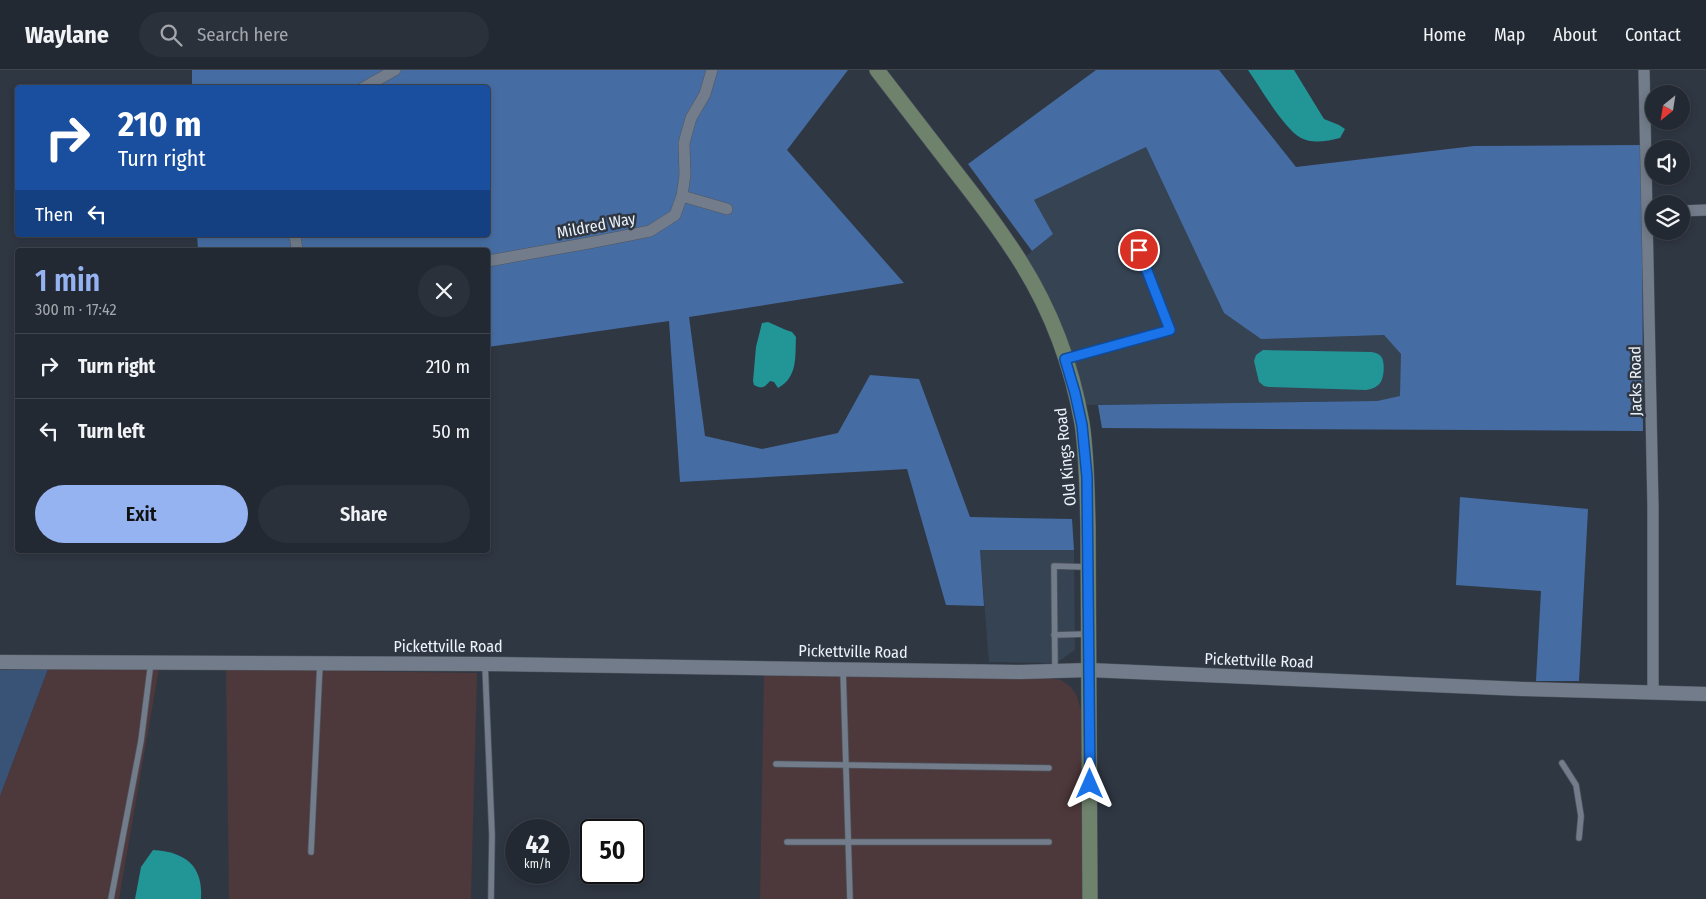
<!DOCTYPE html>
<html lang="en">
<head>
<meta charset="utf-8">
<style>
	:root { --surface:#232932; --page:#2b313a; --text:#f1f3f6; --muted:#a3a6ac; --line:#40454d; --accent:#95b2f1 }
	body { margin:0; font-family:"Fira Sans Condensed",sans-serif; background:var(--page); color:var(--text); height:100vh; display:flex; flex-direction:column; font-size:19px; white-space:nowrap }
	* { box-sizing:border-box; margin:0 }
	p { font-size:16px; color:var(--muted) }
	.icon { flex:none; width:28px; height:28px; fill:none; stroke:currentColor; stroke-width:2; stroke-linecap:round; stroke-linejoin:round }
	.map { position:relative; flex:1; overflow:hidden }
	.panel { position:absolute; left:15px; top:178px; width:475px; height:305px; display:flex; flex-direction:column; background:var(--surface); border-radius:5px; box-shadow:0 2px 8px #0003,0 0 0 1px var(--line) }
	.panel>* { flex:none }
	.hud { position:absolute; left:15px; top:15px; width:475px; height:152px; border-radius:5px; box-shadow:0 2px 8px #0003,0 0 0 1px var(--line); background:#1a4fa0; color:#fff; overflow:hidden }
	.needle { width:32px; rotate:210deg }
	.controls { position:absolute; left:1645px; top:15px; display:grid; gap:10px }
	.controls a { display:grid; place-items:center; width:45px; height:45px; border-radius:50%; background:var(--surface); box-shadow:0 2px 8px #0003,0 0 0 1px var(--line); font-size:25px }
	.speed { position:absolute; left:505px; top:749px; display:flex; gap:10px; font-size:25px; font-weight:700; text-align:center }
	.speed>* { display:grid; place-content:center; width:65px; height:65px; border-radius:50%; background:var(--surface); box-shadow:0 2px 8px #0003,0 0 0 1px var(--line); line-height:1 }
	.speed small { font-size:12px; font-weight:400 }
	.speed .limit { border:2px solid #111; border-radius:8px; background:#fff; color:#111 }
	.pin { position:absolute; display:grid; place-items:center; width:42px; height:42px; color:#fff; margin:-21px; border:2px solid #fff; border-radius:50%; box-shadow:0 1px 5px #0007 }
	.me { position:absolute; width:55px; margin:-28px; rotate:0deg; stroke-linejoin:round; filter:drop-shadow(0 0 4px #0008) }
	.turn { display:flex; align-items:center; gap:18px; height:105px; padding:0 20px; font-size:22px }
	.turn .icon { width:65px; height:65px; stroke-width:2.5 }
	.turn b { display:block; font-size:35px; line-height:42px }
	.then { display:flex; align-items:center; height:48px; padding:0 20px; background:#0003; gap:10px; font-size:19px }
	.round { display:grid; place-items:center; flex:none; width:52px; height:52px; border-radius:26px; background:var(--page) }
	.headline { display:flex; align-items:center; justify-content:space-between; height:85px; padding:0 20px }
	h1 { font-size:30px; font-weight:600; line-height:38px; color:var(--accent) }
	.button { display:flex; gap:10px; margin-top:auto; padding:10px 20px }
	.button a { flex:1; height:58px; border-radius:30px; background:var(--accent); color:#111; font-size:20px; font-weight:600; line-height:58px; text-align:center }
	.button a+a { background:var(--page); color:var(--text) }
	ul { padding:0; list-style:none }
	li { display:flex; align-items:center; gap:15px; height:65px; padding:0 20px; border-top:1px solid var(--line) }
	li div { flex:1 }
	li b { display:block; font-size:19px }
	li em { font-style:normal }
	header { display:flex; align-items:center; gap:30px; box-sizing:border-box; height:70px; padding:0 25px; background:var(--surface); border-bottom:1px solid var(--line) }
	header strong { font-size:24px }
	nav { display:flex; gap:28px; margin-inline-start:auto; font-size:18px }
	.search { width:350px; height:45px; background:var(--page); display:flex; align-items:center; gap:12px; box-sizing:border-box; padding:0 18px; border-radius:28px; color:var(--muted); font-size:19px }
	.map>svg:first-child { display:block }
	.built { fill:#364353 }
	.industrial { fill:#4d383b }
	.green { fill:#395377 }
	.forest { fill:#466da3 }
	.water { fill:#229597 }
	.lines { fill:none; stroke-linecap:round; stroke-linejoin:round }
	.service-casing { stroke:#4f565f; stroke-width:7 }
	.minor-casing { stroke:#4f565f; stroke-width:12 }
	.tertiary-casing { stroke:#4f565f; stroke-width:15 }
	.secondary-casing { stroke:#4f565f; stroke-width:16 }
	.service { stroke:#727c8a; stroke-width:5.5 }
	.minor { stroke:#727c8a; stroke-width:11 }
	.tertiary { stroke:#727c8a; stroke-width:14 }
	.secondary { stroke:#6f826c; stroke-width:15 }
	.route-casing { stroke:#114b97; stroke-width:12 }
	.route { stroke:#1a73e8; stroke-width:9 }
	.labels { text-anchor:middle; stroke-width:5; stroke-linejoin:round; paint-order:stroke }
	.street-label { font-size:16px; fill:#edf3fa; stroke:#2f3743 }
</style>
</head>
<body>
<header>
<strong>Waylane</strong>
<div class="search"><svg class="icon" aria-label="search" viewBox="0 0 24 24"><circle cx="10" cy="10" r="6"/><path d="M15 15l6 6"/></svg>Search here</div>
<nav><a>Home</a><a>Map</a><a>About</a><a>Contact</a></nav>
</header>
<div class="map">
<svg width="1706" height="829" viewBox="0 0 1706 829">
	<rect width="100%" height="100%" fill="#2f3743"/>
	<g class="built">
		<path d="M 1146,77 L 1224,243 L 1261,269 L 1384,265 L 1401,284 L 1401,326 L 1377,331 L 1086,335 L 1068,273 L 1052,232 L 1026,186 L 1053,164 L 1034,130 Z"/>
		<path d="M 980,480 L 1074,480 L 1075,580 L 1056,593 L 989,592 Z"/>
	</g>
	<g class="industrial">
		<path d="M 48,599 L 159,599 L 119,829 L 0,829 L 0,726 Z"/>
		<path d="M 226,599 L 477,603 L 471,829 L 229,829 Z"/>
		<path d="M 764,603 L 1047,608 L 1061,610 L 1071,617 L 1077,626 L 1081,640 L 1083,829 L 760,829 Z"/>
	</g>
	<path class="green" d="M 48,599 L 0,726 L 0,600 Z"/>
	<g class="forest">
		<path d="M 192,0 L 848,0 L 787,80 L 904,213 L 689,247 L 705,366 L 762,379 L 838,363 L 870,305 L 919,309 L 970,447 L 1072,449 L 1074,480 L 980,480 L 984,536 L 946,535 L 907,399 L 680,412 L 669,251 L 488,277 L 488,180 L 198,180 L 197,165 L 488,165 L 488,18 L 192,17 Z"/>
		<path d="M 1096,0 L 1219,0 L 1296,97 L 1474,76 L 1642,75 L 1643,361 L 1102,358 L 1098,335 L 1377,331 L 1400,326 L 1401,284 L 1384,265 L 1261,269 L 1224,243 L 1146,77 L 1034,130 L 1053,164 L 1032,181 L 968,94 Z"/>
		<path d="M 1460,427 L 1588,439 L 1579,611 L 1536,611 L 1541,521 L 1456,515 Z"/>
	</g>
	<g class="water">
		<path d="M 1248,0 L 1294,0 L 1324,49 L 1339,55 L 1345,59 L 1340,68 C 1328,71 1312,74 1301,68 C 1284,59 1260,17 1248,0 Z"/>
		<path d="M 768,252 L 786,260 L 792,262 L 796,267 C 795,287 798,307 778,318 L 774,312 L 770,311 C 764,318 762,319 754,315 L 753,311 L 756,277 L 762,253 Z"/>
		<path d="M 1263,280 L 1372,282 C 1376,283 1380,284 1382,288 C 1385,294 1384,308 1380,313 C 1376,318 1371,319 1366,320 L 1269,317 L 1264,316 L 1259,312 L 1254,291 L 1256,285 Z"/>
		<path d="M 153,780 C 185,782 203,795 201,829 L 135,829 L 141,797 Z"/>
	</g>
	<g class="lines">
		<defs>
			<g id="service">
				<path d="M 1067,288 L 1170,260 L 1133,164"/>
				<path d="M 1054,565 L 1087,564"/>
				<path d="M 485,594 L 492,765 L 491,829"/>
				<path d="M 843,599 L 850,829"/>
				<path d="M 1055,600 L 1054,496 L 1086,497"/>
				<path d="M 1562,693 L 1576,715 L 1581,746 L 1579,768"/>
				<path d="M 776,694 L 1049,698"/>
				<path d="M 787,772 L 1049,772"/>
				<path d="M 311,782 L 320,593"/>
				<path d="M 111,829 L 141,671 L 151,592"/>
			</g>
			<g id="minor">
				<path d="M 1644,0 L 1653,437 L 1653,622"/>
				<path d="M 363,18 L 395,0"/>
				<path d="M 682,126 L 727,139"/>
				<path d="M 1681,141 L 1706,140"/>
				<path d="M 295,165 L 297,180"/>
				<path d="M 488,191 L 589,173 L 650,161 L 675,145 L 682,126 L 685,105 L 684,73 L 691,48 L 705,24 L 712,0"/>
			</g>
			<path id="tertiary" d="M 0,592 L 485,594 L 1021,602 L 1089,600 L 1522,619 L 1706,624"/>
			<path id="secondary" d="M 877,0 C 904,35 931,70 958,105 C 980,133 1001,161 1020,191 C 1051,240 1072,297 1082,353 C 1087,387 1087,422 1088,455 L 1090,829"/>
		</defs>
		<use href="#service" class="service-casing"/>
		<use href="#minor" class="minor-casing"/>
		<use href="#tertiary" class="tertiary-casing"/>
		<use href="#secondary" class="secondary-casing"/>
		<use href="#service" class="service"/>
		<use href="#minor" class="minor"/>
		<use href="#tertiary" class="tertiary"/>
		<use href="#secondary" class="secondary"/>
	</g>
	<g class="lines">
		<defs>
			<path id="route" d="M 1090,714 L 1087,407 L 1082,355 L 1075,323 L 1065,289 L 1170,260 L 1139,180"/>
		</defs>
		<use href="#route" class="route-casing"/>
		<use href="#route" class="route"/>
	</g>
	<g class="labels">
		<g class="street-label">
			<text transform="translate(596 155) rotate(-11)" y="6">Mildred Way</text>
			<text transform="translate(1635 311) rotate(-91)" y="6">Jacks Road</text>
			<text transform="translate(1065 387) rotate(-96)" y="6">Old Kings Road</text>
			<text x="448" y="582">Pickettville Road</text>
			<text transform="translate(853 581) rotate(1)" y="6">Pickettville Road</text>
			<text transform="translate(1259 590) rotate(2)" y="6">Pickettville Road</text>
		</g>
	</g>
</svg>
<div class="controls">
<a><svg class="needle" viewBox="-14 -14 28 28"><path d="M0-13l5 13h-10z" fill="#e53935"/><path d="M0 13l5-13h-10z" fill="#a3a6ac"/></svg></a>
<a><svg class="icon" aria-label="sound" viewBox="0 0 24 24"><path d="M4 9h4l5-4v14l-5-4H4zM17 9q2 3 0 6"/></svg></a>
<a><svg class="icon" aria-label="layers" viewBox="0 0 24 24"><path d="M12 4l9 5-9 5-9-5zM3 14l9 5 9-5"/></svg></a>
</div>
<div class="speed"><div>42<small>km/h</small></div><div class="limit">50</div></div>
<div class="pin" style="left:1139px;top:180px;background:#d93025"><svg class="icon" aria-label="arrive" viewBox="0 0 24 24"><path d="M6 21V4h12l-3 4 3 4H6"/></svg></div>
<svg class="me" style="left:1090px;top:714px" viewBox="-20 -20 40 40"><path d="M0-17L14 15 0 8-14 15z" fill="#1a73e8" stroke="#fff" stroke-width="4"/></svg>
<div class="hud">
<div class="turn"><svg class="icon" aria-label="right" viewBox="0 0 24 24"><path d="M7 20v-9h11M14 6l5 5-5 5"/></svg><div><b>210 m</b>Turn right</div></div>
<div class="then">Then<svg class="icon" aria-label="left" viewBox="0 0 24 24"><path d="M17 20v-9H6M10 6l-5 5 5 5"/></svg></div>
</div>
<section class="panel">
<div class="headline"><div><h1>1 min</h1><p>300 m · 17:42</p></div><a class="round"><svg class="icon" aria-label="close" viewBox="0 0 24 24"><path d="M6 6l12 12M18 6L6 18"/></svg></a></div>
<ul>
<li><svg class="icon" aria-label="right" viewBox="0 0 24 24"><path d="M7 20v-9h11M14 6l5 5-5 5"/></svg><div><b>Turn right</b></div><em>210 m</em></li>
<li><svg class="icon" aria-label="left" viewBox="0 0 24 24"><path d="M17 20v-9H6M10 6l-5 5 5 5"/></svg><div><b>Turn left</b></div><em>50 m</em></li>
</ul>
<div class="button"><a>Exit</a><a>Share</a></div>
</section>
</div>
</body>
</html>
